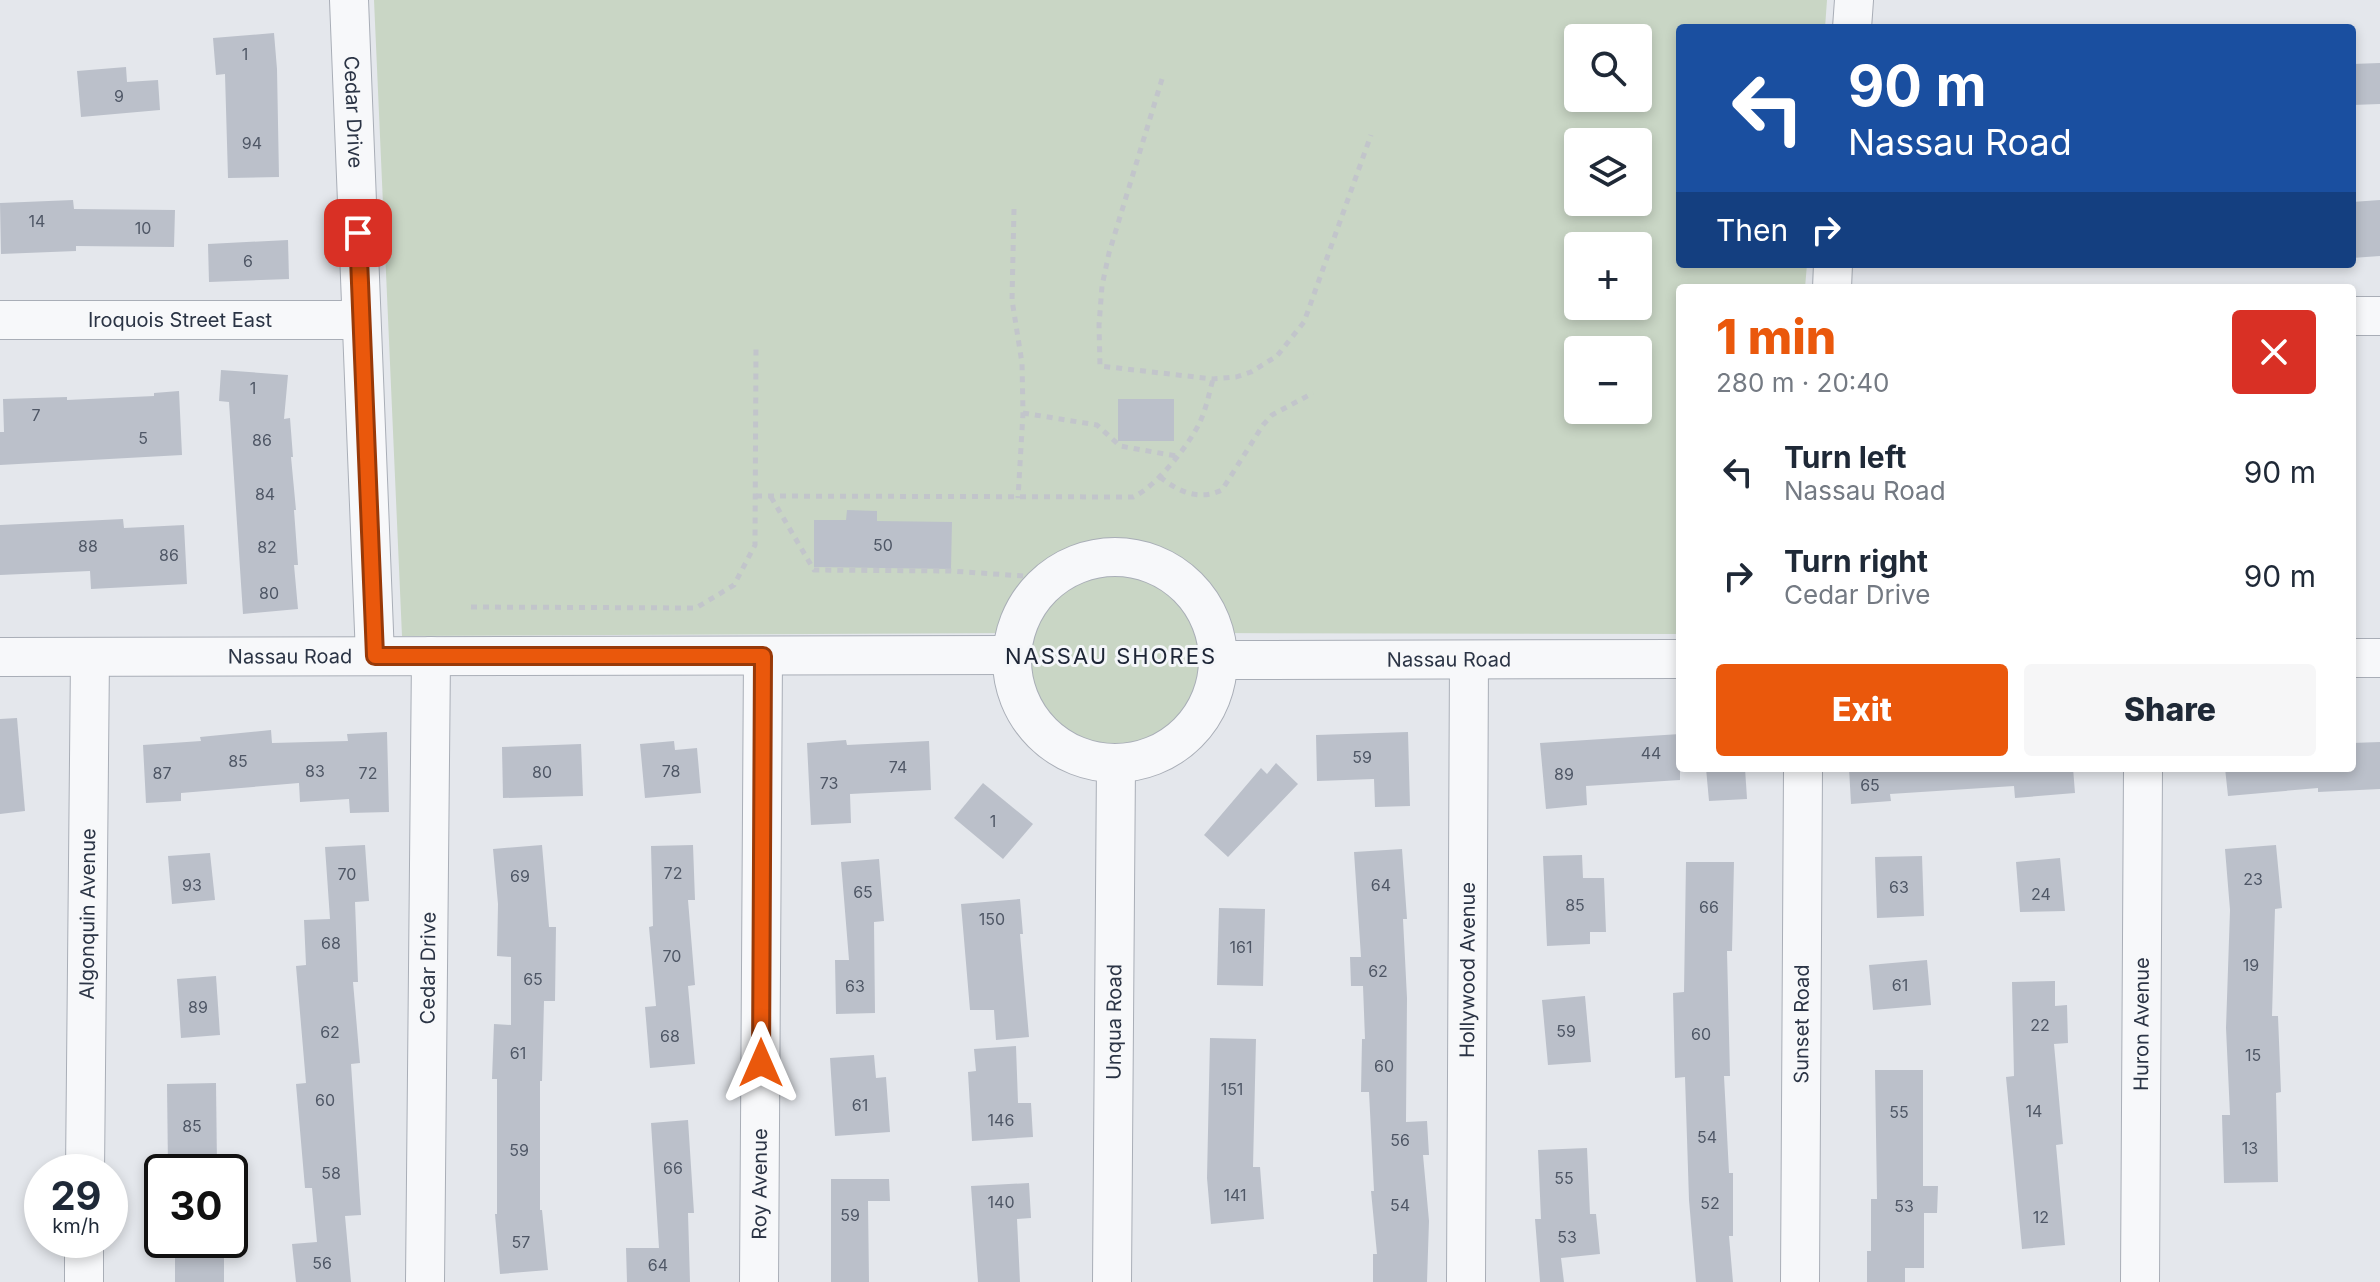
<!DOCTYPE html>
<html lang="en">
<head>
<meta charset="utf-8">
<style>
	:root { --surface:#fff; --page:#f6f6f7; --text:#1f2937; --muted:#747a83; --accent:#ea580c }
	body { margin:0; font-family:Inter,sans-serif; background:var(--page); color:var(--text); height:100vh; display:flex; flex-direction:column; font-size:30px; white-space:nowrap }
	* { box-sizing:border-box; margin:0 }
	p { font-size:26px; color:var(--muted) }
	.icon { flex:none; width:44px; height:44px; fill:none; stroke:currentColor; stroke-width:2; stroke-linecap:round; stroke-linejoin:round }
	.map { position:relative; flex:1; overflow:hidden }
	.details { position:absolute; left:1676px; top:284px; width:680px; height:488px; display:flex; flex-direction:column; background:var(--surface); border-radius:8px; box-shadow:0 4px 12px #0003 }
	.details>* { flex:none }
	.top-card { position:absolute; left:1676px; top:24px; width:680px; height:244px; border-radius:8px; box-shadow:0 4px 12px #0003; background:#1a4fa0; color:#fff; overflow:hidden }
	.buttons { position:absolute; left:1564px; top:24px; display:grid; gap:16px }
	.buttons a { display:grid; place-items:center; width:88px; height:88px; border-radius:8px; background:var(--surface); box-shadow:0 4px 12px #0003; font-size:40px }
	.speed { position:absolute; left:24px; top:1154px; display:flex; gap:16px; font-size:40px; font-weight:700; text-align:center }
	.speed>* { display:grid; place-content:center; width:104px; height:104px; border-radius:50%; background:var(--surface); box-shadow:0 4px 12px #0003; line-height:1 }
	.speed small { font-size:20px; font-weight:400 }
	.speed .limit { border:4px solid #111; border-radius:12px; background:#fff; color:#111 }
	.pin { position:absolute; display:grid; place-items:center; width:68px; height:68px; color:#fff; margin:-34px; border-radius:16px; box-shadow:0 4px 12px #0006 }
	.me { position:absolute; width:88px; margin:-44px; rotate:0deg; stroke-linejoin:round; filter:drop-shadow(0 0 6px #0008) }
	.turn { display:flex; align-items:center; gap:28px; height:168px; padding:0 40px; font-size:36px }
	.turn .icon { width:104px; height:104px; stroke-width:2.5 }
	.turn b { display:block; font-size:56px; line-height:68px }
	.then { display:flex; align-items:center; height:76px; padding:0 40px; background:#0003; gap:16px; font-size:30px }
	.round { display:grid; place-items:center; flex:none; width:84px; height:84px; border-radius:8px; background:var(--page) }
	.overview { display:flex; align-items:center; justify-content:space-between; height:136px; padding:0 40px }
	h1 { font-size:48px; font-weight:800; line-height:60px; color:var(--accent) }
	.primary-button { display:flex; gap:16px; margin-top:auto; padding:16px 40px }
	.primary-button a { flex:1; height:92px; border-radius:8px; background:var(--accent); color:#fff; font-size:32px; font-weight:800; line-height:92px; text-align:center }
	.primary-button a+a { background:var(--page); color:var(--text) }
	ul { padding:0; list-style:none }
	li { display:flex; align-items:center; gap:24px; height:104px; padding:0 40px }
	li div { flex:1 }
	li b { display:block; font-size:30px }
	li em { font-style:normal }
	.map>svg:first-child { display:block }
	.green { fill:#c9d6c5; fill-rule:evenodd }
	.building { fill:#bbc0ca }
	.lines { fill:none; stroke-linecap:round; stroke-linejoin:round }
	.minor-casing { stroke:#a9aeb7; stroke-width:40 }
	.path { stroke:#c2c5cb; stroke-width:5; stroke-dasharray:6 6; stroke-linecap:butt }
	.minor { stroke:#f7f8fa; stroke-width:38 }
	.route-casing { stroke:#983908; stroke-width:20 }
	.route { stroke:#ea580c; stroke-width:14 }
	.labels { text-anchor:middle; stroke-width:6; stroke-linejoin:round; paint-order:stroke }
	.number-label { font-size:16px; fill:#4f5766 }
	.street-label { font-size:20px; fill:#2b3445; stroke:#f4f6f9 }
	.neighbourhood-label { font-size:22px; letter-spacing:2px; fill:#1d2536; stroke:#f4f6f9 }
</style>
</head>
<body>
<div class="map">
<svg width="2380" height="1282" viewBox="0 0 2380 1282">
	<rect width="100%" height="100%" fill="#e4e7ec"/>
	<path class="green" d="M 374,0 L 1827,0 L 1825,28 L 1680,28 L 1680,264 L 1807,264 L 1805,288 L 1680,288 L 1680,634 L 1211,633 C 1243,793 993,802 1020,633 L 402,636 ZM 1578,38 L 1638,38 L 1638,98 L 1578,98 ZM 1578,142 L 1638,142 L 1638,202 L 1578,202 ZM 1578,246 L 1638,246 L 1638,306 L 1578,306 ZM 1578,350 L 1638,350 L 1638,410 L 1578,410 Z"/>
	<g class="building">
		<path d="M 274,33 L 277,69 L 279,177 L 228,178 L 225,74 L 216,75 L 213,38 Z"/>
		<path d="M 2380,63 L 2380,104 L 2352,105 L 2352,64 Z"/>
		<path d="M 126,67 L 127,82 L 158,80 L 160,110 L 81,117 L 77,71 Z"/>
		<path d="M 73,200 L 74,209 L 175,210 L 174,247 L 76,246 L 76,251 L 1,254 L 0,203 Z"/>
		<path d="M 2380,200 L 2380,256 L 2352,258 L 2352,202 Z"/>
		<path d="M 288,240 L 289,279 L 209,282 L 208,244 Z"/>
		<path d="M 221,370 L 288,375 L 284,419 L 290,418 L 293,457 L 291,457 L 296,510 L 294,510 L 298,565 L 294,565 L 298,609 L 243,614 L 229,402 L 219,401 Z"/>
		<path d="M 179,391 L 182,455 L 0,465 L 0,432 L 4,432 L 3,399 L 67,397 L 67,400 L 154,396 L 154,393 Z"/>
		<rect x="1118" y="399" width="56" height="42"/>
		<path d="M 847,510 L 877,511 L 877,521 L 952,522 L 951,569 L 814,567 L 814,520 L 846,520 Z"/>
		<path d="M 123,519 L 124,528 L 184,525 L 187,584 L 91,589 L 90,571 L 0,575 L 0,525 Z"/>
		<path d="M 17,718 L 25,811 L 0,814 L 0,719 Z"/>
		<path d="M 271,730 L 272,743 L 348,741 L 347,734 L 387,732 L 389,812 L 350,813 L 349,799 L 300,802 L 299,783 L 181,793 L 181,801 L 146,803 L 143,745 L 201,741 L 200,737 Z"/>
		<path d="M 1408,732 L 1410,806 L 1375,807 L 1374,779 L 1317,781 L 1316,735 Z"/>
		<path d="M 1680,734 L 1680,780 L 1586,786 L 1587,805 L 1546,809 L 1540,743 Z"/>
		<path d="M 846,740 L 847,745 L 929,741 L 931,790 L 850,794 L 851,823 L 811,825 L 807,743 Z"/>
		<path d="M 674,741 L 675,750 L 697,748 L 701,793 L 645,798 L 640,744 Z"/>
		<path d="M 2380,742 L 2380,789 L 2318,792 L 2318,788 L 2228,796 L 2225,768 L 2352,768 L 2352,743 Z"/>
		<path d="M 581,744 L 583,796 L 503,798 L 502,747 Z"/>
		<path d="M 1276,763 L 1298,784 L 1228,857 L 1204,835 L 1261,768 L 1267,774 Z"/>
		<path d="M 1706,768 L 1745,768 L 1747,799 L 1709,801 Z"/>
		<path d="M 1849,768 L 2073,768 L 2075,793 L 2015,798 L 2014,786 L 1890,794 L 1891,801 L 1851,804 Z"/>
		<path d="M 983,783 L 1033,824 L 1003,859 L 954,818 Z"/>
		<path d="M 365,845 L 369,901 L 355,902 L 358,982 L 353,982 L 360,1063 L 351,1064 L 361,1215 L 345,1216 L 351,1282 L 296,1282 L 292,1244 L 317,1242 L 312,1188 L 305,1188 L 296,1084 L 306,1083 L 296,966 L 306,965 L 304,920 L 330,919 L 325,847 Z"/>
		<path d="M 542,845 L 549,927 L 556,927 L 555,1001 L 544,1001 L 542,1081 L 540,1081 L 540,1210 L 542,1210 L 548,1270 L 500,1274 L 495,1214 L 497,1214 L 497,1079 L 492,1079 L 494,1024 L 511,1025 L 511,957 L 497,956 L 498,904 L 493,849 Z"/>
		<path d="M 693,845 L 695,900 L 688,900 L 695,985 L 688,986 L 695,1064 L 650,1068 L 645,1007 L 656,1006 L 649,927 L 653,926 L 651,846 Z"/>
		<path d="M 2276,845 L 2282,908 L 2275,909 L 2272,1016 L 2278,1016 L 2281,1092 L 2276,1093 L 2278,1182 L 2224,1183 L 2222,1115 L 2230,1115 L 2226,1028 L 2230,910 L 2225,849 Z"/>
		<path d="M 1402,849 L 1407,919 L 1403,919 L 1407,998 L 1406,1122 L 1427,1121 L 1429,1155 L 1423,1155 L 1429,1221 L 1427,1282 L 1373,1282 L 1373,1254 L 1377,1254 L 1371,1191 L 1374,1191 L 1369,1092 L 1361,1092 L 1362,1039 L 1365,1039 L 1363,986 L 1351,986 L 1350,957 L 1361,957 L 1354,852 Z"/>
		<path d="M 210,853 L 215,900 L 172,904 L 168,856 Z"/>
		<path d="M 1582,855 L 1583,878 L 1604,878 L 1606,932 L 1590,932 L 1590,944 L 1547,946 L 1543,856 Z"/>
		<path d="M 1922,856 L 1924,916 L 1877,918 L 1875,857 Z"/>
		<path d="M 2060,858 L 2065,911 L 2020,912 L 2016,862 Z"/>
		<path d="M 879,859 L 884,921 L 874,922 L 875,1013 L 836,1014 L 835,960 L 849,960 L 841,862 Z"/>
		<path d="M 1686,862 L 1734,862 L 1732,951 L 1727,951 L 1730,1076 L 1724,1076 L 1729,1173 L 1733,1173 L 1733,1236 L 1729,1236 L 1733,1282 L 1696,1282 L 1689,1200 L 1685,1077 L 1675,1078 L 1673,993 L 1684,992 Z"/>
		<path d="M 1020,899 L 1023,934 L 1020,934 L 1029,1037 L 996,1040 L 994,1010 L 970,1010 L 961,904 Z"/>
		<path d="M 1219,908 L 1265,909 L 1263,986 L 1217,985 Z"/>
		<path d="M 1927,960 L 1931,1005 L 1873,1010 L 1869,965 Z"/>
		<path d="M 216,976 L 220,1035 L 181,1038 L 177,979 Z"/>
		<path d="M 2055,981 L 2055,1006 L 2067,1005 L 2068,1043 L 2054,1044 L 2063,1144 L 2056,1145 L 2065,1245 L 2022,1249 L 2006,1077 L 2014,1076 L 2012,982 Z"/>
		<path d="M 1585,996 L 1591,1062 L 1548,1065 L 1542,1000 Z"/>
		<path d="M 1210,1038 L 1256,1039 L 1253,1167 L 1260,1167 L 1264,1219 L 1211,1224 L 1207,1178 Z"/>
		<path d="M 1016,1046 L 1018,1103 L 1031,1103 L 1033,1137 L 972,1141 L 968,1072 L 976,1071 L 974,1049 Z"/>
		<path d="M 874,1055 L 876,1078 L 886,1077 L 890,1132 L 835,1136 L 830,1058 Z"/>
		<path d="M 1875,1070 L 1923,1070 L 1923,1186 L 1938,1186 L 1937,1213 L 1924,1213 L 1924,1268 L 1905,1268 L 1905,1282 L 1867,1282 L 1867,1251 L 1871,1251 L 1871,1199 L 1877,1199 Z"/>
		<path d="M 216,1083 L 217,1167 L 168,1168 L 167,1084 Z"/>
		<path d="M 688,1120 L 694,1213 L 688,1213 L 690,1282 L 627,1282 L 626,1248 L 659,1248 L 651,1123 Z"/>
		<path d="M 1587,1148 L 1590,1214 L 1596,1214 L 1600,1254 L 1561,1258 L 1564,1282 L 1540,1282 L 1535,1219 L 1541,1219 L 1538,1150 Z"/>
		<path d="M 831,1179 L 889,1179 L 890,1201 L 868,1201 L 869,1282 L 831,1282 Z"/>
		<path d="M 1029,1183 L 1031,1218 L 1017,1219 L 1020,1282 L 978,1282 L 971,1186 Z"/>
		<rect x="175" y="1240" width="49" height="42"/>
	</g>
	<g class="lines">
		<defs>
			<g id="minor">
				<path id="s1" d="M 349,0 L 375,656"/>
				<path d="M 1852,28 L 1854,0"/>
				<path d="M 1832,288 L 1833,264"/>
				<path d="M 2352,316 L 2380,316"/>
				<path id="s2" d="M 0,320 L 361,320"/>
				<circle cx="1115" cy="660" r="103"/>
				<path id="s3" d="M 0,657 L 1012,655"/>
				<path d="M 2352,658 L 2380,658"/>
				<path id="s4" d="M 1219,660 L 1680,659"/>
				<path id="s5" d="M 85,1172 L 90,657"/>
				<path d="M 84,1282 L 84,1240"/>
				<path id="s6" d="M 425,1282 L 431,656"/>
				<path id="s7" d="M 759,1282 L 763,656"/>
				<path id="s8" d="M 1112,1282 L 1116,763"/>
				<path id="s9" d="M 1466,1282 L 1469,660"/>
				<path id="s10" d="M 1800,1282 L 1803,768"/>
				<path id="s11" d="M 2140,1282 L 2143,768"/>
			</g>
		</defs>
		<use href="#minor" class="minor-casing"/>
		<g class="path">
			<path d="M 1162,79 L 1109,253 L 1102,286 L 1099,325 L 1100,366 L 1213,379 L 1236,377 L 1251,372 L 1277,356 L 1304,322 L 1371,135"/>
			<path d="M 1014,209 L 1012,300 L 1022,363 L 1023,413 L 1018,498"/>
			<path d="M 1023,413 L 1097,425 L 1120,446 L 1176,456"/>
			<path d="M 1160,477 C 1179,492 1199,501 1222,490 L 1263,425 L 1272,415 L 1313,393"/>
			<path d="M 756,496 L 1133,497 C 1156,487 1189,445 1200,422 C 1206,409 1209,394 1213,379"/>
			<path d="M 771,497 L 814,570 L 951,571 L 1052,578"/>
			<path d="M 471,607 L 696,608 L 734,585 L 755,545 L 756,346"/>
		</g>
		<use href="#minor" class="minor"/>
	</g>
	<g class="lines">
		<defs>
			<path id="route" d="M 358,233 L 375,656 L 763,656 L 761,1063"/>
		</defs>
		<use href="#route" class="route-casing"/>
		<use href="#route" class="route"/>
	</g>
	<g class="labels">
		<g class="number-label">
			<text x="245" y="60">1</text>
			<text x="119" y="102">9</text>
			<text x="252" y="149">94</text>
			<text x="37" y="227">14</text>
			<text x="143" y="234">10</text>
			<text x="248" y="267">6</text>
			<text x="253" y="394">1</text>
			<text x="36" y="421">7</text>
			<text x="143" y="444">5</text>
			<text x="262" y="446">86</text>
			<text x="265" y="500">84</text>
			<text x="883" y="551">50</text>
			<text x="88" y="552">88</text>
			<text x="267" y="553">82</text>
			<text x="169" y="561">86</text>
			<text x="269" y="599">80</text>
			<text x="1651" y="759">44</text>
			<text x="1362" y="763">59</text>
			<text x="238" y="767">85</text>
			<text x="898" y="773">74</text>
			<text x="315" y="777">83</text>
			<text x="671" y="777">78</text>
			<text x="542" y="778">80</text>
			<text x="162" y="779">87</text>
			<text x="368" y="779">72</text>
			<text x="1564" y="780">89</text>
			<text x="829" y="789">73</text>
			<text x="1870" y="791">65</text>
			<text x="993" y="827">1</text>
			<text x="673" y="879">72</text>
			<text x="347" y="880">70</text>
			<text x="520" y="882">69</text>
			<text x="2253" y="885">23</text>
			<text x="192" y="891">93</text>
			<text x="1381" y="891">64</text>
			<text x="1899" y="893">63</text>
			<text x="863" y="898">65</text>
			<text x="2041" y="900">24</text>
			<text x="1575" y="911">85</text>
			<text x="1709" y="913">66</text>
			<text x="992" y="925">150</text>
			<text x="331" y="949">68</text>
			<text x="1241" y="953">161</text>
			<text x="672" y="962">70</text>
			<text x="2251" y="971">19</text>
			<text x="1378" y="977">62</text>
			<text x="533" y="985">65</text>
			<text x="1900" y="991">61</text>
			<text x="855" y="992">63</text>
			<text x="198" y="1013">89</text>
			<text x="2040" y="1031">22</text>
			<text x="1566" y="1037">59</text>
			<text x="330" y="1038">62</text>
			<text x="1701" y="1040">60</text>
			<text x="670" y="1042">68</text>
			<text x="518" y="1059">61</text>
			<text x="2253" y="1061">15</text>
			<text x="1384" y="1072">60</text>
			<text x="1232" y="1095">151</text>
			<text x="325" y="1106">60</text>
			<text x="860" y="1111">61</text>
			<text x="2034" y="1117">14</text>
			<text x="1899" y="1118">55</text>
			<text x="1001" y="1126">146</text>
			<text x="192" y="1132">85</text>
			<text x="1707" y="1143">54</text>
			<text x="1400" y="1146">56</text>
			<text x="2250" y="1154">13</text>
			<text x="519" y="1156">59</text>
			<text x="673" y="1174">66</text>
			<text x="331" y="1179">58</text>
			<text x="1564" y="1184">55</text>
			<text x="1235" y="1201">141</text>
			<text x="1001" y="1208">140</text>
			<text x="1710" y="1209">52</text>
			<text x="1400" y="1211">54</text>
			<text x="1904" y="1212">53</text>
			<text x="850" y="1221">59</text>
			<text x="2041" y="1223">12</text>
			<text x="1567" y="1243">53</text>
			<text x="521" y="1248">57</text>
			<text x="322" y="1269">56</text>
			<text x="658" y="1271">64</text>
		</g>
		<g class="street-label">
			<text dy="7" stroke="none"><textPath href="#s1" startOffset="112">Cedar Drive</textPath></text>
			<text dy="7" stroke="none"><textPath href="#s2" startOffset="180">Iroquois Street East</textPath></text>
			<text dy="7" stroke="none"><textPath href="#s3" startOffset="290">Nassau Road</textPath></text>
			<text dy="7" stroke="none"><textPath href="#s4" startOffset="230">Nassau Road</textPath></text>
			<text dy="7" stroke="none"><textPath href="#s5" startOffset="258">Algonquin Avenue</textPath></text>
			<text dy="7" stroke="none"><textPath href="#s6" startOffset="314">Cedar Drive</textPath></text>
			<text dy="7" stroke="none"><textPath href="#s9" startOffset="312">Hollywood Avenue</textPath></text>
			<text dy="7" stroke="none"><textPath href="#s8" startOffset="260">Unqua Road</textPath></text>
			<text dy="7" stroke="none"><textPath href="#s10" startOffset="258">Sunset Road</textPath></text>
			<text dy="7" stroke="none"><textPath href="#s11" startOffset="258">Huron Avenue</textPath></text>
			<text dy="7" stroke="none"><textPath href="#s7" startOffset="98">Roy Avenue</textPath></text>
		</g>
		<g class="neighbourhood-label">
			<text x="1111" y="664">NASSAU SHORES</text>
		</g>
	</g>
</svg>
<div class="buttons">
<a><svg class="icon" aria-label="search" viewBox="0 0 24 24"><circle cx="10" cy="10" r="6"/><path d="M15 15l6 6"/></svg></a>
<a><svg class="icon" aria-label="layers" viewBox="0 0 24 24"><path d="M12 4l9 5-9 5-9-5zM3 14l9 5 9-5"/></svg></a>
<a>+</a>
<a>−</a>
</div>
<div class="speed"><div>29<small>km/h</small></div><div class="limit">30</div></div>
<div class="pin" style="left:358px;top:233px;background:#d93025"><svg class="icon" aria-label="arrive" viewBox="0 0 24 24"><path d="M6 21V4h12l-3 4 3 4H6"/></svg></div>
<svg class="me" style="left:761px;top:1063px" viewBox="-20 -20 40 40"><path d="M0-17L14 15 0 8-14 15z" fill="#ea580c" stroke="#fff" stroke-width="4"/></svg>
<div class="top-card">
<div class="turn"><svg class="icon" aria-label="left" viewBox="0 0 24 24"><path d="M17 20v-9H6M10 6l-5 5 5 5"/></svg><div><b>90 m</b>Nassau Road</div></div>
<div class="then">Then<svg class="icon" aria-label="right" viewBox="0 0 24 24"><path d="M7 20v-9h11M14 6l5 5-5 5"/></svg></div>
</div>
<section class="details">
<div class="overview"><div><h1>1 min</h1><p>280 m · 20:40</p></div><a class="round" style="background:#d93025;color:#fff"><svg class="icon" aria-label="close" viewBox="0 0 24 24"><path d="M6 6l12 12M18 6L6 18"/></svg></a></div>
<ul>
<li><svg class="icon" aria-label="left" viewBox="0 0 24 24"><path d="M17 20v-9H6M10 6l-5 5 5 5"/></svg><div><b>Turn left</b><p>Nassau Road</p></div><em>90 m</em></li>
<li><svg class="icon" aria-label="right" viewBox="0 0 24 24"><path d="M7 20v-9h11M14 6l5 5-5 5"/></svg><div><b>Turn right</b><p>Cedar Drive</p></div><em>90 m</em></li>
</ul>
<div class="primary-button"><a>Exit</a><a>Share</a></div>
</section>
</div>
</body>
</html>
